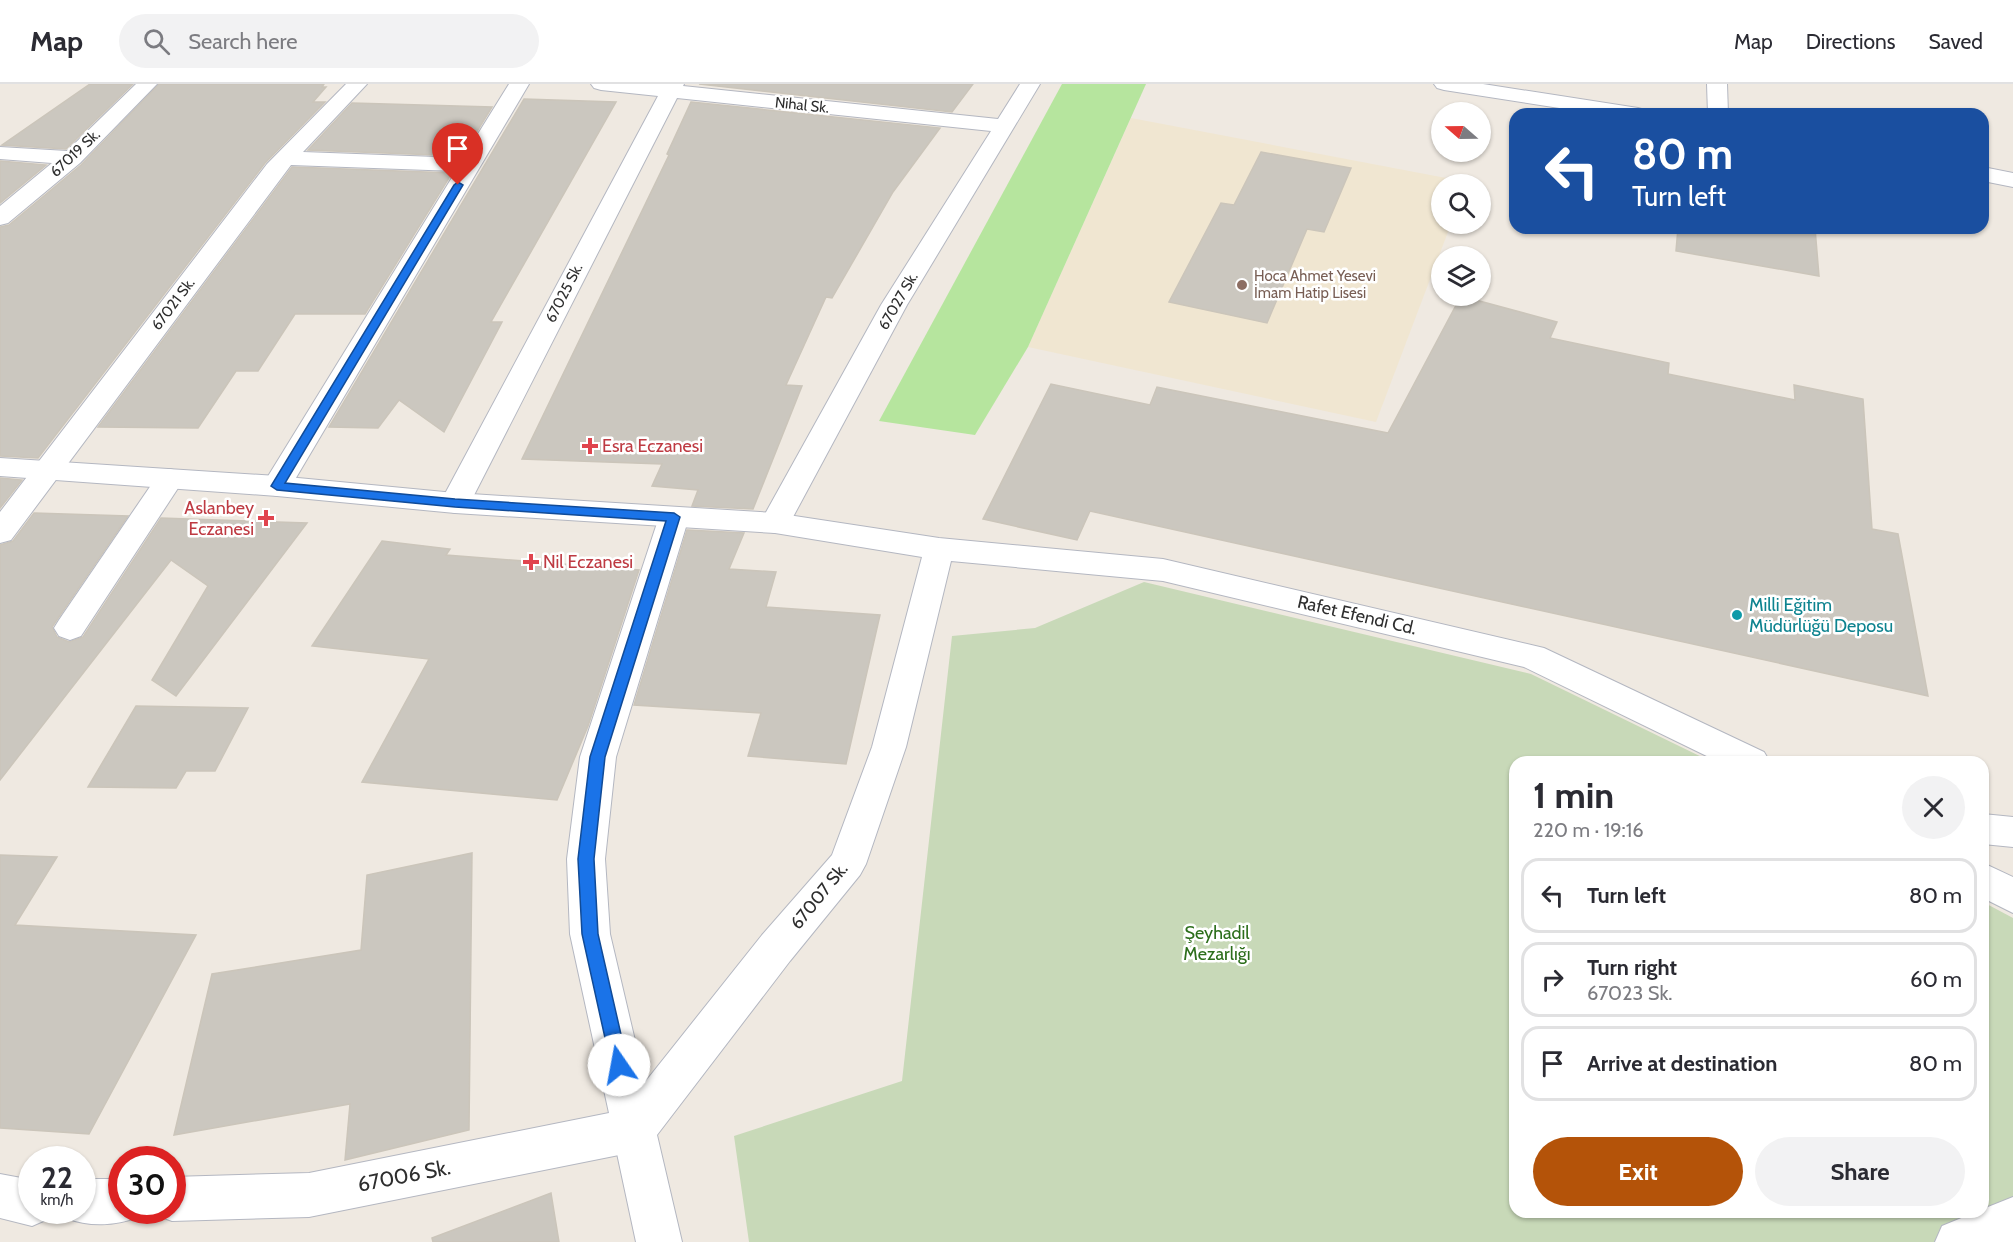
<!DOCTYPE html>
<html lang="en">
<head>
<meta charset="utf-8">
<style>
	:root { --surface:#fff; --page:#f2f2f3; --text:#2b2b33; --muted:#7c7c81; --line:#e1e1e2; --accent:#b45309 }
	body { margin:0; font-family:Cabin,sans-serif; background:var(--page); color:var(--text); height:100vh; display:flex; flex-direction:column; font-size:22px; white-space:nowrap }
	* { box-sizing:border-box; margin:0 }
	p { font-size:20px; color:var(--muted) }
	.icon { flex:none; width:33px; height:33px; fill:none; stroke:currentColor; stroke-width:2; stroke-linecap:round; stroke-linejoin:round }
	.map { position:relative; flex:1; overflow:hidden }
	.panel { position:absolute; left:1509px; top:672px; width:480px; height:462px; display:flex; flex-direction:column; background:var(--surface); border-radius:18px; box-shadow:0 2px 4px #0004 }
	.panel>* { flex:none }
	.top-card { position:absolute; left:1509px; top:24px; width:480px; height:126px; border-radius:18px; box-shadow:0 2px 4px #0004; background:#1a4fa0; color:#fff; overflow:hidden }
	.needle { width:39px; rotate:290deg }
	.fabs { position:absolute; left:1431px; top:18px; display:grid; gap:12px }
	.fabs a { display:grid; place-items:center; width:60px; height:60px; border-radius:50%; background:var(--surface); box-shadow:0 2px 4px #0004; font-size:30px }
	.speed { position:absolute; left:18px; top:1062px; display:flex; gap:12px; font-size:30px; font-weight:700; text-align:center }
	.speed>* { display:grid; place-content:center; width:78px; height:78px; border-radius:50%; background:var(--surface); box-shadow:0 2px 4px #0004; line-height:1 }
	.speed small { font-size:15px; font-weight:400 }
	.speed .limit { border:9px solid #d22; background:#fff; color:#111 }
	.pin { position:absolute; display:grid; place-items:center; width:51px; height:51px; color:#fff; margin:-62px -26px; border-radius:50% 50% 50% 0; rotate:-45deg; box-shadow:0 0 6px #0007 }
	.pin .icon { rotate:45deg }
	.me { position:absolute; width:66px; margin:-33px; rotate:348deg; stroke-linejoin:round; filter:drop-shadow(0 0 4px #0008) }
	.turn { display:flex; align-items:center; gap:21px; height:126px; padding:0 24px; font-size:27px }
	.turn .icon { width:78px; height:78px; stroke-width:2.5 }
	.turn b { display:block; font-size:42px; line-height:51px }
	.round { display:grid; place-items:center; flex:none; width:63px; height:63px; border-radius:32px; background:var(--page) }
	.overview { display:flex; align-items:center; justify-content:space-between; height:102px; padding:0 24px }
	h1 { font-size:36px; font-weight:700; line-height:45px }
	.cta { display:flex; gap:12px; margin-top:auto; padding:12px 24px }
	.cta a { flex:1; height:69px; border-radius:36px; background:var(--accent); color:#fff; font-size:24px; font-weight:700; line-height:69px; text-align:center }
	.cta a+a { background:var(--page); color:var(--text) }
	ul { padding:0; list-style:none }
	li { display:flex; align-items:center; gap:18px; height:75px; margin:0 12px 9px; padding:0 12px; border:3px solid var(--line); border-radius:18px }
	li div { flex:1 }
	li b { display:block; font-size:22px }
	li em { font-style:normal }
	header { display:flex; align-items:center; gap:36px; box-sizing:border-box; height:84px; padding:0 30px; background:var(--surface); border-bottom:2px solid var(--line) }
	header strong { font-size:28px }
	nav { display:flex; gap:33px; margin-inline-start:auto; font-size:21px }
	.search { width:420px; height:54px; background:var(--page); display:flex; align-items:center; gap:15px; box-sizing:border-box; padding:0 21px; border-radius:33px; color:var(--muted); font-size:22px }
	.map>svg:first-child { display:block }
	.education { fill:#f0e6d1 }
	.green { fill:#b6e59e }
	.cemetery { fill:#c8d9b8 }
	.building { fill:#cbc7bf; stroke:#cbc5ba; stroke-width:1.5 }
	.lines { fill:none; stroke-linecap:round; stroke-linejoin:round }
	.street-casing { stroke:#b4b7c1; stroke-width:2 }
	.secondary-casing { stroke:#b4b7c1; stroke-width:2 }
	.street { fill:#fff; fill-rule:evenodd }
	.secondary { fill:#fff; fill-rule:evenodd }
	.route { fill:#1a73e8; stroke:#114b97; stroke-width:1.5 }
	.education-dot { fill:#8d6e63; stroke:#fff; stroke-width:2 }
	.health-dot { fill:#e0444e; stroke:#fff; stroke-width:2 }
	.culture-dot { fill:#0f9aa8; stroke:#fff; stroke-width:2 }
	.labels { text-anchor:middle; stroke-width:5; stroke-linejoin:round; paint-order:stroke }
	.far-street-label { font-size:15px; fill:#2e2e2e; stroke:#fff }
	.far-education-label { font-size:15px; fill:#785e54; stroke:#fff; text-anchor:start }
	.health-label { font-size:18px; fill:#be3a42; stroke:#fff; text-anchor:start }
	.culture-label { font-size:18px; fill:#0d838f; stroke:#fff; text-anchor:start }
	.street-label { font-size:18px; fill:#2e2e2e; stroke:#fff }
	.park-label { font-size:18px; fill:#2c6e1b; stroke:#fff }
	.near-street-label { font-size:21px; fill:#2e2e2e; stroke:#fff }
</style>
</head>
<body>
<header>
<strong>Map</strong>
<div class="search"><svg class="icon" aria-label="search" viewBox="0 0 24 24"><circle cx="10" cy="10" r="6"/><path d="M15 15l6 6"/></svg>Search here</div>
<nav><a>Map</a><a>Directions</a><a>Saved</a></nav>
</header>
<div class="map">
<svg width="2013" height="1158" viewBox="0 0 2013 1158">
	<rect width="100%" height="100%" fill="#efe9e1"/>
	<path class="education" d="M 1131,34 L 1467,98 L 1466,100 L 1442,100 L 1442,140 L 1451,140 L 1376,338 L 1028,263 Z"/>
	<path class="green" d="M 1062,0 L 1146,0 L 1028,263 L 975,351 L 879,337 Z"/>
	<path class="cemetery" d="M 1144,498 L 1531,590 L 1712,678 L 1515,678 L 1515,1128 L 1983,1128 L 1983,818 L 2013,834 L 2013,1158 L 749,1158 L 734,1052 L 902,997 L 952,552 L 1035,544 Z"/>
	<g class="building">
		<path d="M 90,0 L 133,0 L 66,65 L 2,61 Z"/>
		<path d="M 159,0 L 324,0 L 322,3 L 326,3 L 313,18 L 325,18 L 265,79 L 38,374 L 0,372 L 0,143 L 9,141 L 81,81 Z"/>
		<path d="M 699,0 L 973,0 L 952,28 Z"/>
		<path d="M 524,15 L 616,18 L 491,238 L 502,238 L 444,348 L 399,316 L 378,344 L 329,343 Z"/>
		<path d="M 691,18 L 940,44 L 893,108 L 832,214 L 826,213 L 786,301 L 802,302 L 753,425 L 692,422 L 698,406 L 652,402 L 662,380 L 522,375 L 669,71 L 667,70 Z"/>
		<path d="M 352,19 L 492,23 L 462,72 L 308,66 Z"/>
		<path d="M 1261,68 L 1351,84 L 1324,148 L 1307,145 L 1267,239 L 1169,218 L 1221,119 L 1234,121 Z"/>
		<path d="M 0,77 L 46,81 L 0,119 Z"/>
		<path d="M 292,83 L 452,89 L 365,230 L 295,230 L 258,287 L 236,287 L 198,344 L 98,343 Z"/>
		<path d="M 1678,144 L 1815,144 L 1819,192 L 1676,167 Z"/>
		<path d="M 1461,212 L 1557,238 L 1550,254 L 1669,279 L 1668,290 L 1795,316 L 1794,301 L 1863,315 L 1872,445 L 1898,450 L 1928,612 L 1090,427 L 1077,456 L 983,435 L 1051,300 L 1150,321 L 1157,303 L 1388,349 Z"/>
		<path d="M 0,394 L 22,396 L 0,424 Z"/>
		<path d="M 34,429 L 128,432 L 52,543 L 57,553 L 69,558 L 83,553 L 161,434 L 307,439 L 176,612 L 152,596 L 208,502 L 171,476 L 0,696 L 0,461 L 13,457 Z"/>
		<path d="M 687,446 L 744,449 L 729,485 L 776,488 L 766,523 L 880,531 L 846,680 L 748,672 L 761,629 L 634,621 Z"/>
		<path d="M 382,457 L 450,465 L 446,471 L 639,486 L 588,642 L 557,716 L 362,698 L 429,575 L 312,562 Z"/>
		<path d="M 136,622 L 248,624 L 215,687 L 186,687 L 176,704 L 88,703 Z"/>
		<path d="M 472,769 L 469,1046 L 345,1076 L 350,1020 L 174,1051 L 212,890 L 361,866 L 367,791 Z"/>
		<path d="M 0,771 L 57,773 L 15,841 L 196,851 L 89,1050 L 0,1044 Z"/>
		<path d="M 551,1109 L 559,1158 L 433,1158 L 432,1154 Z"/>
	</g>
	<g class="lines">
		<defs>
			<g id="street">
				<path d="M 136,0 L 157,0 L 80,79 L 8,139 L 0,141 L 0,122 L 52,79 L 0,75 L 0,63 L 67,67 Z"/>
				<path d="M 346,0 L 367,0 L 303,68 L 463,74 L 509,0 L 529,0 L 287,409 L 277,412 L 267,409 L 262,402 L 456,87 L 291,81 L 11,456 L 0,459 L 0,428 L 267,80 Z"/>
				<path d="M 591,0 L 684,0 L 683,2 L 998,35 L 1020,0 L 1040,0 L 907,221 L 786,446 L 775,449 L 764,446 L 760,439 L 881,221 L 991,47 L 677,14 L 470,419 L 465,426 L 455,429 L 445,426 L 440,419 L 658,12 L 601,6 L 594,4 Z"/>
				<path d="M 1434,0 L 1483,0 L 1638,24 L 1645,26 L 1648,30 L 1598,30 L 1444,6 L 1437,4 Z"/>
				<path d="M 1707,0 L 1727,0 L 1728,30 L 1708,30 Z"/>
				<path d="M 1983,83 L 2013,89 L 2013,103 L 1983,97 Z"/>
				<path d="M 170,385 L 180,388 L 184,395 L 81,552 L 70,556 L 59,552 L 54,544 L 59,536 L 160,388 Z"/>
				<path d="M 674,423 L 685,426 L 689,433 L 616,673 L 605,775 L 610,850 L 656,1046 L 649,1061 L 634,1068 L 309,1133 L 172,1137 L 156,1131 L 154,1126 L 172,1126 L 172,1093 L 309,1089 L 609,1029 L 570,850 L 567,775 L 580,673 L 659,433 L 663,426 Z"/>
				<path d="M 0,1090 L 32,1096 L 32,1126 L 51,1126 L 48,1135 L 32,1142 L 0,1134 Z"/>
				<path d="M 82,1095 L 122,1095 L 122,1126 L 141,1126 L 138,1133 C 115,1142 89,1143 66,1134 L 63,1126 L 82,1126 Z"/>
				<path d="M 2013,1113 L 2013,1158 L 1935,1158 L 1942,1142 L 1976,1128 L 1983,1128 L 1983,1125 Z"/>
			</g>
			<g id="secondary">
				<path d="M 0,374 L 277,392 L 455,409 L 775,429 L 939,454 L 1163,475 L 1544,564 L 1764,668 L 1770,678 L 1719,678 L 1524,583 L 1163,497 L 951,477 L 906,663 L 866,780 L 860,791 L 790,877 L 657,1051 L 682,1158 L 636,1158 L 612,1046 L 619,1031 L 762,851 L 832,771 L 872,663 L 922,473 L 775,449 L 455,429 L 277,412 L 0,392 Z"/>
				<path d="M 1983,730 L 2013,733 L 2013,763 L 1983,760 Z"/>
				<path d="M 1983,779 L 2013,793 L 2013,829 L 1983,814 Z"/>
			</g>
		</defs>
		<use href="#street" class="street-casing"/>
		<use href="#secondary" class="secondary-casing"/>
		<use href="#street" class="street"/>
		<use href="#secondary" class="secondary"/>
	</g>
	<path class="route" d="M 458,98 L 463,101 L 285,399 L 455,415 L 674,429 L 680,433 L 605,673 L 594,775 L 598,850 L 628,981 L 625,987 L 619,989 L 613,987 L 611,981 L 582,850 L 578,775 L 590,673 L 666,437 L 455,423 L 277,406 L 271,402 L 454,101 Z"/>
	<circle class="education-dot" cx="1242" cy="201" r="6"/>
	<g class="health-dot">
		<path d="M587 353h6v6h6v6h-6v6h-6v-6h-6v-6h6z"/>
		<path d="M263 425h6v6h6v6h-6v6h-6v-6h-6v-6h6z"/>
		<path d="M528 469h6v6h6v6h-6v6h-6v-6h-6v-6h6z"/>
	</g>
	<circle class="culture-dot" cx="1737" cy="531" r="6"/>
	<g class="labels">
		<g class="far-street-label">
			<text transform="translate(802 21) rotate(6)" y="5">Nihal Sk.</text>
			<text transform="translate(75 69) rotate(-43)" y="5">67019 Sk.</text>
			<text transform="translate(564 209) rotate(-63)" y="5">67025 Sk.</text>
			<text transform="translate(898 217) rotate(-60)" y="5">67027 Sk.</text>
			<text transform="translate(173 220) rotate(-53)" y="5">67021 Sk.</text>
		</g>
		<g class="far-education-label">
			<text x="1254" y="197">Hoca Ahmet Yesevi<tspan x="1254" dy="17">İmam Hatip Lisesi</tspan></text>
		</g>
		<g class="health-label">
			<text x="602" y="368">Esra Eczanesi</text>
			<text x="254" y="430" text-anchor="end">Aslanbey<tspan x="254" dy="21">Eczanesi</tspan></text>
			<text x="543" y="484">Nil Eczanesi</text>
		</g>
		<g class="culture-label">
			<text x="1749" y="527">Milli Eğitim<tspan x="1749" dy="21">Müdürlüğü Deposu</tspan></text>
		</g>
		<g class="street-label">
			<text transform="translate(1357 531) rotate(13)" y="6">Rafet Efendi Cd.</text>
			<text transform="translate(819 812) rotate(-51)" y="6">67007 Sk.</text>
		</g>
		<g class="park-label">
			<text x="1217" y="855">Şeyhadil<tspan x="1217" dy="21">Mezarlığı</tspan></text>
		</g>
		<g class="near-street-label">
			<text transform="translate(404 1092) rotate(-11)" y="7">67006 Sk.</text>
		</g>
	</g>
</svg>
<div class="fabs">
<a><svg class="needle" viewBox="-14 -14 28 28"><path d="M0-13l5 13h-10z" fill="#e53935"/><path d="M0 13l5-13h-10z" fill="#7c7c81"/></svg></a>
<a><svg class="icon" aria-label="search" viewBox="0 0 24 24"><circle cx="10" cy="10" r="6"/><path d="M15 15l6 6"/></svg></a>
<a><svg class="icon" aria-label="layers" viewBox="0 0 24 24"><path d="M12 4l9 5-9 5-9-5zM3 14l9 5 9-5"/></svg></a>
</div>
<div class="speed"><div>22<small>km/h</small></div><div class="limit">30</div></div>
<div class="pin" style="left:458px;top:101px;background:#d93025"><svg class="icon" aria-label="arrive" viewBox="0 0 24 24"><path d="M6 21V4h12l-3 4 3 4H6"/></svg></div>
<svg class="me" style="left:619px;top:981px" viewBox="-20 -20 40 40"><circle r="19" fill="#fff"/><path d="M0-13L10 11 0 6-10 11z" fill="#1a73e8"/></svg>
<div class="top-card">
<div class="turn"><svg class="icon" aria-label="left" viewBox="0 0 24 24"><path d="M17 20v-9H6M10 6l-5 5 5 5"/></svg><div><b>80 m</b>Turn left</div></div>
</div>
<section class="panel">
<div class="overview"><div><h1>1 min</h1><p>220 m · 19:16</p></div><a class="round"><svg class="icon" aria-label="close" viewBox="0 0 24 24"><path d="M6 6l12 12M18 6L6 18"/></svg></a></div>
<ul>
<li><svg class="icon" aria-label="left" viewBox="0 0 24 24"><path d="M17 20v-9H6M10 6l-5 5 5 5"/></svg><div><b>Turn left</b></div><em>80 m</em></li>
<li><svg class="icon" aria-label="right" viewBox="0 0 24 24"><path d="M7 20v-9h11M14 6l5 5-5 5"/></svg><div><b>Turn right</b><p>67023 Sk.</p></div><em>60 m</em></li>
<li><svg class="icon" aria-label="arrive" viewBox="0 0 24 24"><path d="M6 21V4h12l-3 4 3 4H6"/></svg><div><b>Arrive at destination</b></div><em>80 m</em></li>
</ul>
<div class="cta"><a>Exit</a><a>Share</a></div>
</section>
</div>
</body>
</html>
